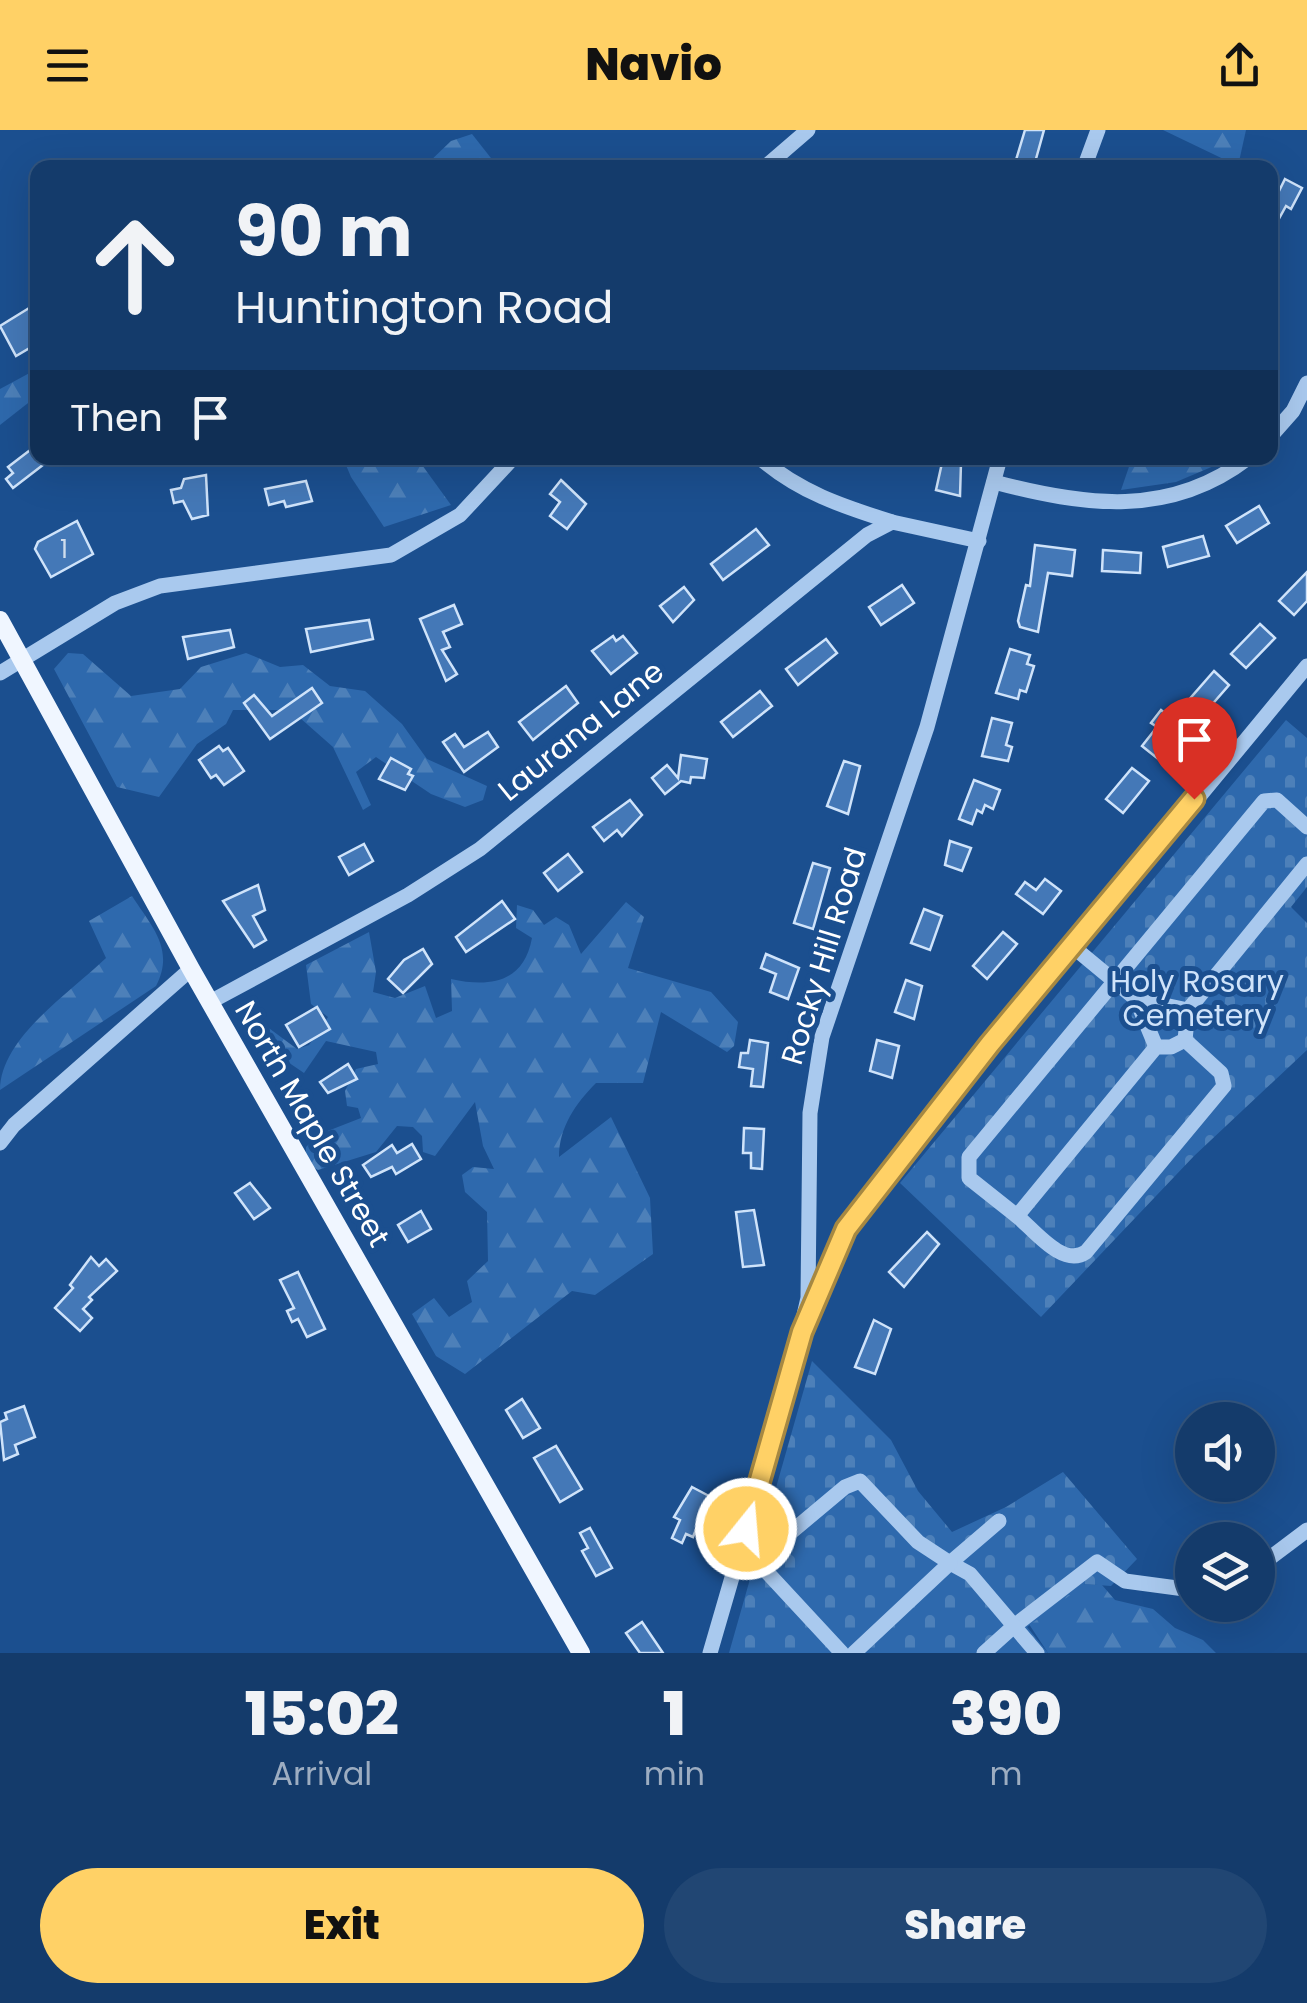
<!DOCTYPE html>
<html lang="en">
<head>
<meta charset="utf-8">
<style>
	:root { --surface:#143b6b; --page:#214673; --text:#f1f3f6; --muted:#9dadc1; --line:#33557e; --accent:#ffd166 }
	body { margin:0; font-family:Poppins,sans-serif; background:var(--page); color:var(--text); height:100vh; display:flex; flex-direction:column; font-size:38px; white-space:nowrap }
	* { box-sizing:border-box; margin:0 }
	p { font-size:32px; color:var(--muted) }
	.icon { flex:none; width:55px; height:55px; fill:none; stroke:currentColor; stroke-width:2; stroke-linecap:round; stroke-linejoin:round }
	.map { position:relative; height:1523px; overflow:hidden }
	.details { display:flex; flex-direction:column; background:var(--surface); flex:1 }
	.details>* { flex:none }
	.guide { position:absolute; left:30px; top:30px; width:1248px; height:305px; border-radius:20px; box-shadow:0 10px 40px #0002,0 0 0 2px var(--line); background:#143b6b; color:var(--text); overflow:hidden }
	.buttons { position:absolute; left:1175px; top:1272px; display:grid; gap:20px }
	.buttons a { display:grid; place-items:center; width:100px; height:100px; border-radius:50%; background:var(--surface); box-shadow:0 10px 40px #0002,0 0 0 2px var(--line); font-size:50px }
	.pin { position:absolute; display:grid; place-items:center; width:85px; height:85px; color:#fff; margin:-102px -42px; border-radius:50% 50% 50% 0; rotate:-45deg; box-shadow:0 0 10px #0007 }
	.pin .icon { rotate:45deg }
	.me { position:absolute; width:110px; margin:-55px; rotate:17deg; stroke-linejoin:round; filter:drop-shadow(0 0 8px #0008) }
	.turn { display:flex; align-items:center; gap:35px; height:210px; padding:0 40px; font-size:45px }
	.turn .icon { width:130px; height:130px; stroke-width:2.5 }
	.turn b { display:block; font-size:70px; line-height:85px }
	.then { display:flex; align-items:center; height:95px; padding:0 40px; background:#0003; gap:20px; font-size:38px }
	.eta { display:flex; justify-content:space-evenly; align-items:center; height:170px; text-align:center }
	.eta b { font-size:60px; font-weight:800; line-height:70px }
	.cta { display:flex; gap:20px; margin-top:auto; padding:20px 40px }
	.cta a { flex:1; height:115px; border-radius:60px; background:var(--accent); color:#111; font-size:40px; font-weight:800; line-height:115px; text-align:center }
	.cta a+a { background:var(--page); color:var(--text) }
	header { display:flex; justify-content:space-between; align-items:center; height:130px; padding:0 40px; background:var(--accent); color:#111; font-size:45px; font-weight:800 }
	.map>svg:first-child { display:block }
	.forest { fill:url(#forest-firs) }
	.cemetery { fill:url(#cemetery-stones) }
	.building { fill:#4478b7; stroke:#cfe3fa; stroke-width:2.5 }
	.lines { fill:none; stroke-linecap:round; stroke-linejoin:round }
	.minor { stroke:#a9c9ee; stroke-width:15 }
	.major { stroke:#f0f6ff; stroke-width:18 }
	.route-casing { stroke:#a68842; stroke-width:25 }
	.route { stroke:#ffd166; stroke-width:18 }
	.labels { text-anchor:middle; stroke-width:10; stroke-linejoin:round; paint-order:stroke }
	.number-label { font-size:25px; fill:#d0dded }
	.street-label { font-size:30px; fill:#fff; stroke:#1b4f8f }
	.park-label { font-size:30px; fill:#cfe3fa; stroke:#1b4f8f }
</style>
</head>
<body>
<header><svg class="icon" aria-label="menu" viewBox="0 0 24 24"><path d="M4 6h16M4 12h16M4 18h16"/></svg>Navio<svg class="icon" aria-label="share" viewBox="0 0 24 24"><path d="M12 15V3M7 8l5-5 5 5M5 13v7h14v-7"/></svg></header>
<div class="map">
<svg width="1307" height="1523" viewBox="0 0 1307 1523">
	<defs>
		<pattern id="forest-firs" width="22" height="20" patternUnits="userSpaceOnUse" patternTransform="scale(2.5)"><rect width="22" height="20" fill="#2e69ad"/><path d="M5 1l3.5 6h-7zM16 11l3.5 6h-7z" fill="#4d80b9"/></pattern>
		<pattern id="cemetery-stones" width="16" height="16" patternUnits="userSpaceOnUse" patternTransform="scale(2.5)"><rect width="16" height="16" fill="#2e69ad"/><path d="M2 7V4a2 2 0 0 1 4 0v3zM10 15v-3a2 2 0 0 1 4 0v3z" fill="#4d80b9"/></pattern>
	</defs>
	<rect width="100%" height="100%" fill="#1b4f8f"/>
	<g class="forest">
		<path d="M 1163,0 L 1246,0 L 1238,36 Z"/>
		<path d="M 472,4 L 498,37 L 424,37 L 451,11 Z"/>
		<path d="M 37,239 L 37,266 L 0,295 L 0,259 Z"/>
		<path d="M 343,328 L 417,328 L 451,375 L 384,397 L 351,347 Z"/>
		<path d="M 1132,328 L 1226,328 L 1228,330 L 1176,352 L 1121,360 Z"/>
		<path d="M 68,523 L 83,524 L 131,566 L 180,559 L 201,537 L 246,523 L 280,537 L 303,535 L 330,556 L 365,561 L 402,594 L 427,629 L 487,656 L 483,670 L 465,677 L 431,664 L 376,627 L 356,642 L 371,675 L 363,680 L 333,617 L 291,580 L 233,580 L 226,594 L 197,614 L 159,667 L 117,657 L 54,539 Z"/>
		<path d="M 132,766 C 152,797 175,819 156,856 L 0,960 C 0,908 71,862 106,828 L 89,791 Z"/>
		<path d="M 626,772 L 644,787 L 628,838 L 711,862 L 738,892 L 734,916 L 727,922 L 661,882 L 643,953 L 596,953 C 576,973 559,997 559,1027 L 611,987 L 650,1068 L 653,1124 L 595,1165 L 572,1161 L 465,1244 L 436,1226 L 412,1184 L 434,1168 L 449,1187 L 472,1172 L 467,1151 L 488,1131 L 487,1082 L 465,1062 L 462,1045 L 473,1037 L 494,1039 L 483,1016 L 475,972 L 435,1026 L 423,1022 L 422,1006 L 413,997 L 397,996 L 376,1022 L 318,1040 L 306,1033 L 306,1017 L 320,1004 L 361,988 L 358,978 L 347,976 L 345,961 L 356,939 L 378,934 L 376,922 L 326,911 L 304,943 L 257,911 L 256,898 L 262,893 L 297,919 L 309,915 L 328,887 L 311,874 L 306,835 L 369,802 L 376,842 L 373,862 L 395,868 L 425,856 L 436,888 L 452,881 L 451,849 C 491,858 524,852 532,808 L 516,798 L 517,775 L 533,780 L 544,795 L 556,787 L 569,795 L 581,824 Z"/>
		<path d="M 1085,1454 L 1102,1455 L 1115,1470 L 1153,1479 L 1175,1498 L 1203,1510 L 1216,1523 L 1048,1523 L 1019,1479 Z"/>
	</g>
	<g class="cemetery">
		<path d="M 1286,590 L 1307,608 L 1307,757 L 1291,777 L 1307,793 L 1307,920 L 1194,1026 L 1041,1187 L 900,1053 Z"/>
		<path d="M 812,1231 L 891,1310 L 918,1361 L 952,1402 L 1006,1377 L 1063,1342 L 1137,1429 L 1111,1456 L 1085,1454 L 1027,1497 L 1048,1523 L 729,1523 Z"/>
	</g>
	<g class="building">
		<path d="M 1025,0 L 1044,0 L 1034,36 L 1016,30 Z"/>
		<path d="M 1285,49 L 1302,58 L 1291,79 L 1286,76 L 1270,105 L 1270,69 L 1275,69 Z"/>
		<path d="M 34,175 L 38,213 L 16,226 L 0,196 Z"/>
		<path d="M 38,314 L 38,328 L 52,328 L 13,358 L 6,349 L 13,343 L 8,337 Z"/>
		<path d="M 942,333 L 961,333 L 960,366 L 936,360 Z"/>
		<path d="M 206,345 L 208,385 L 192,389 L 183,371 L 174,373 L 171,360 L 181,358 L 184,349 Z"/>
		<path d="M 561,350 L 586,374 L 567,399 L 550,386 L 560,372 L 550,364 Z"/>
		<path d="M 306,351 L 312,371 L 286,377 L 284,371 L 269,375 L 265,359 Z"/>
		<path d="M 1259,376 L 1269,393 L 1237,413 L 1226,396 Z"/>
		<path d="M 77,391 L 93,424 L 51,447 L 35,419 L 38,412 Z"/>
		<path d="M 756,399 L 769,415 L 723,450 L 711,434 Z"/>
		<path d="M 1203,406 L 1209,426 L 1168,437 L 1163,417 Z"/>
		<path d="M 1035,415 L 1075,420 L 1072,446 L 1048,443 L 1038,502 L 1020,497 L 1018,491 L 1026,455 L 1030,456 Z"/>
		<path d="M 1103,420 L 1141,423 L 1140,443 L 1102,441 Z"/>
		<path d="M 1307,442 L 1307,471 L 1294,485 L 1279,471 Z"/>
		<path d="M 902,455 L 914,473 L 881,495 L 869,477 Z"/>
		<path d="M 684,457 L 694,470 L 673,492 L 660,476 Z"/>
		<path d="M 454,475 L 462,494 L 443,502 L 450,517 L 442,520 L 457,544 L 446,551 L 420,489 Z"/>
		<path d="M 369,490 L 373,509 L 311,522 L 306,499 Z"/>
		<path d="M 1260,494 L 1275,508 L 1246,538 L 1231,524 Z"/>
		<path d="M 230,500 L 234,517 L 188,529 L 183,507 Z"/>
		<path d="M 613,506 L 616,511 L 623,506 L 637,523 L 611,544 L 592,521 Z"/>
		<path d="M 826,509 L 837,523 L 798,555 L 786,539 Z"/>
		<path d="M 1010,519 L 1030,525 L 1027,534 L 1034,536 L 1026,562 L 1020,560 L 1018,569 L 996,563 Z"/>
		<path d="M 1214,541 L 1229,555 L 1202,586 L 1187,572 Z"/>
		<path d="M 566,556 L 578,573 L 533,610 L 519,592 Z"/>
		<path d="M 312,558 L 322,573 L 270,609 L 244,573 L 254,565 L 272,586 Z"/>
		<path d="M 760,561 L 772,576 L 733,607 L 721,592 Z"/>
		<path d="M 1161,580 L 1184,599 L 1162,632 L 1142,616 L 1157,597 L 1151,593 Z"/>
		<path d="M 992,588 L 1012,593 L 1006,615 L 1012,617 L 1008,631 L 982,626 Z"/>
		<path d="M 488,602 L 498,617 L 464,642 L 443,612 L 455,604 L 464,617 Z"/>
		<path d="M 219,616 L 223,621 L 228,618 L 244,641 L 224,655 L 216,645 L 211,648 L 199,630 Z"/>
		<path d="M 681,625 L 707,629 L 704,648 L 691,647 L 690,653 L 681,651 L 665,664 L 652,648 L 667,635 L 678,648 Z"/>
		<path d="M 391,628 L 411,639 L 408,644 L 413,646 L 405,660 L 379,649 Z"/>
		<path d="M 844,631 L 860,636 L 848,684 L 827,676 Z"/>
		<path d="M 1132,638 L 1149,651 L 1123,683 L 1106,669 Z"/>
		<path d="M 974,650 L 1000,660 L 993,679 L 985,675 L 982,683 L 977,680 L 972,694 L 959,689 Z"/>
		<path d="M 630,670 L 642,685 L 622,706 L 617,700 L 604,711 L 593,697 Z"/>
		<path d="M 950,711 L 971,718 L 962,741 L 945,735 Z"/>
		<path d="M 364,714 L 373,731 L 349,745 L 339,727 Z"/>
		<path d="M 568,724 L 582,742 L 558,761 L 544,743 Z"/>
		<path d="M 813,733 L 830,738 L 813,799 L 794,793 Z"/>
		<path d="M 1045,749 L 1061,761 L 1043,784 L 1016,764 L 1025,752 L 1036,760 Z"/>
		<path d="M 258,755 L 265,780 L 253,786 L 266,810 L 254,817 L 223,771 Z"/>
		<path d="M 502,771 L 515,789 L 466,822 L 456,807 Z"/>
		<path d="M 924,779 L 942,786 L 930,820 L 911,813 Z"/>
		<path d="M 1003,802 L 1017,814 L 987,849 L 973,836 Z"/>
		<path d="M 423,819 L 432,834 L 403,863 L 388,849 L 404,830 Z"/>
		<path d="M 766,824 L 799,838 L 788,869 L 770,862 L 776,844 L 761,838 Z"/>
		<path d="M 906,850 L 922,856 L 914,889 L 895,882 Z"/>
		<path d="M 317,877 L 330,899 L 299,917 L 286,895 Z"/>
		<path d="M 750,910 L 768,913 L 763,957 L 751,956 L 753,939 L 739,937 L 741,923 L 748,923 Z"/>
		<path d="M 877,910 L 899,916 L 892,948 L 870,941 Z"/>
		<path d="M 348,934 L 357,949 L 328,963 L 320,952 Z"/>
		<path d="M 744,998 L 764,999 L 762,1039 L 751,1038 L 751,1023 L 743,1023 Z"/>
		<path d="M 412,1014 L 421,1029 L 396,1044 L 392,1037 L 371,1047 L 363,1035 L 392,1015 L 397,1023 Z"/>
		<path d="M 250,1053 L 270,1078 L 254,1089 L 235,1063 Z"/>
		<path d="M 754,1080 L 764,1135 L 743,1137 L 736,1082 Z"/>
		<path d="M 421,1081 L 431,1099 L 408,1112 L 398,1095 Z"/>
		<path d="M 927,1102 L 939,1114 L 904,1157 L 889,1142 Z"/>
		<path d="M 91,1127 L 99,1136 L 106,1129 L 117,1141 L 89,1167 L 92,1170 L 83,1179 L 92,1188 L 80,1201 L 55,1178 L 73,1158 L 70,1155 Z"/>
		<path d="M 298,1142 L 325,1199 L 307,1207 L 298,1189 L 292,1192 L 287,1181 L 294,1178 L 280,1150 Z"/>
		<path d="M 874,1190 L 891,1199 L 875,1244 L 855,1237 Z"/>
		<path d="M 522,1269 L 540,1298 L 523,1308 L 506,1280 Z"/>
		<path d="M 24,1276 L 35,1307 L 15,1315 L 18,1324 L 4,1330 L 0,1292 L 7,1289 L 5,1283 Z"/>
		<path d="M 556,1316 L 582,1359 L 560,1372 L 534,1328 Z"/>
		<path d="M 692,1357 L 709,1366 L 693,1407 L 686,1404 L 682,1413 L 672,1408 L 680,1390 L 674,1387 Z"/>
		<path d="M 590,1398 L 612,1438 L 596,1446 L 582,1421 L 588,1418 L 580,1403 Z"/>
		<path d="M 642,1492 L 663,1523 L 640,1523 L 626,1503 Z"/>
	</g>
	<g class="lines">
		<g class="minor">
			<path d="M 764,38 L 808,0"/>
			<path d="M 1084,38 L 1098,0"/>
			<path d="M 1270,307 L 1293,281 L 1307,253"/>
			<path d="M 760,328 C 799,362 842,376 892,392"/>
			<path d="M 994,352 C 1084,376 1170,388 1248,328"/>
			<path d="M 0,543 L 115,473 L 160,456 L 391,425 L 460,385 L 513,328"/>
			<path d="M 1307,697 L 1277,670 L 1264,671 L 969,1027 L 969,1048 L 1017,1086 L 1156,917 L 1171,917 L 1185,910 L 1188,880 L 1307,734"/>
			<path d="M 1072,816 L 1136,869"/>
			<path d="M 210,872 L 408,765 L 480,719 L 867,405 L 892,392 L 979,411"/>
			<path d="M 1156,917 L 1136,869 L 1188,880"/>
			<path d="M 0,1013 L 14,995 L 191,839"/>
			<path d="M 1017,1086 C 1035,1101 1063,1138 1086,1122 L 1224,956 L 1221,943 L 1185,910"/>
			<path d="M 815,1165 L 840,1108 L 875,1059 L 1307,536"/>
			<path d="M 999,1391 L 950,1433 L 970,1444 L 1014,1496 L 1097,1432 L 1125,1451 L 1192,1460"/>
			<path d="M 753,1427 L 842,1523"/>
			<path d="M 759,1429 L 845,1357 L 860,1351 L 918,1412 L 950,1433 L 854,1523"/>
			<path d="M 1258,1437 L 1307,1400"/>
			<path d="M 710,1523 L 788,1255 L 808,1168 L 810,983 L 822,907 L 927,597 L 1000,328"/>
			<path d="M 984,1523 L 1014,1496 L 1037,1523"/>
		</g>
		<path class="major" d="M 0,490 L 191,839 L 581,1523"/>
	</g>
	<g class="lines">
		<defs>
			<path id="route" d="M 746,1399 L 802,1202 L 846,1099 L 990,914 L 1194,669"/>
		</defs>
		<use href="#route" class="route-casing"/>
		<use href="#route" class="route"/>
	</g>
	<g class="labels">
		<g class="number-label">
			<text x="64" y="428">1</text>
		</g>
		<g class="street-label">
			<text transform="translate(581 601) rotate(-39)" y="10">Laurana Lane</text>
			<text transform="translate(824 826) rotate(-73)" y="10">Rocky Hill Road</text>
			<text transform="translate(312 994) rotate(60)" y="10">North Maple Street</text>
		</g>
		<g class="park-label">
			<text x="1197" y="862">Holy Rosary<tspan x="1197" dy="34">Cemetery</tspan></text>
		</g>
	</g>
</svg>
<div class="buttons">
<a><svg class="icon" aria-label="sound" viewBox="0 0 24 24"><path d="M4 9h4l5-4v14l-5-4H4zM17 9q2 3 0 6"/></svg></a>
<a><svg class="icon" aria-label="layers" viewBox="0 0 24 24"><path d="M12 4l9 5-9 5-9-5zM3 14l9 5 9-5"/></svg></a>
</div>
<div class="pin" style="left:1194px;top:669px;background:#d93025"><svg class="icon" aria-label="arrive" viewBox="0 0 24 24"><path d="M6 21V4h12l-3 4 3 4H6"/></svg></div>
<svg class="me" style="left:746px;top:1399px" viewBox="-20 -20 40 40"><circle r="17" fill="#ffd166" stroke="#fff" stroke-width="3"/><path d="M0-11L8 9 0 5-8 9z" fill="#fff"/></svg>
<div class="guide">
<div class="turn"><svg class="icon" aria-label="ahead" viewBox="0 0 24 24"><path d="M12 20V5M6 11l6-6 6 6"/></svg><div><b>90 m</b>Huntington Road</div></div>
<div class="then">Then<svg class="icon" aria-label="arrive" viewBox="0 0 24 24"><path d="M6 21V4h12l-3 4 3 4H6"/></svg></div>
</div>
</div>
<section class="details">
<div class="eta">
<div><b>15:02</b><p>Arrival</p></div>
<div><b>1</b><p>min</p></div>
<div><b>390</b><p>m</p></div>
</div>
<div class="cta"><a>Exit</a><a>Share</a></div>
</section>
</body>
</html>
